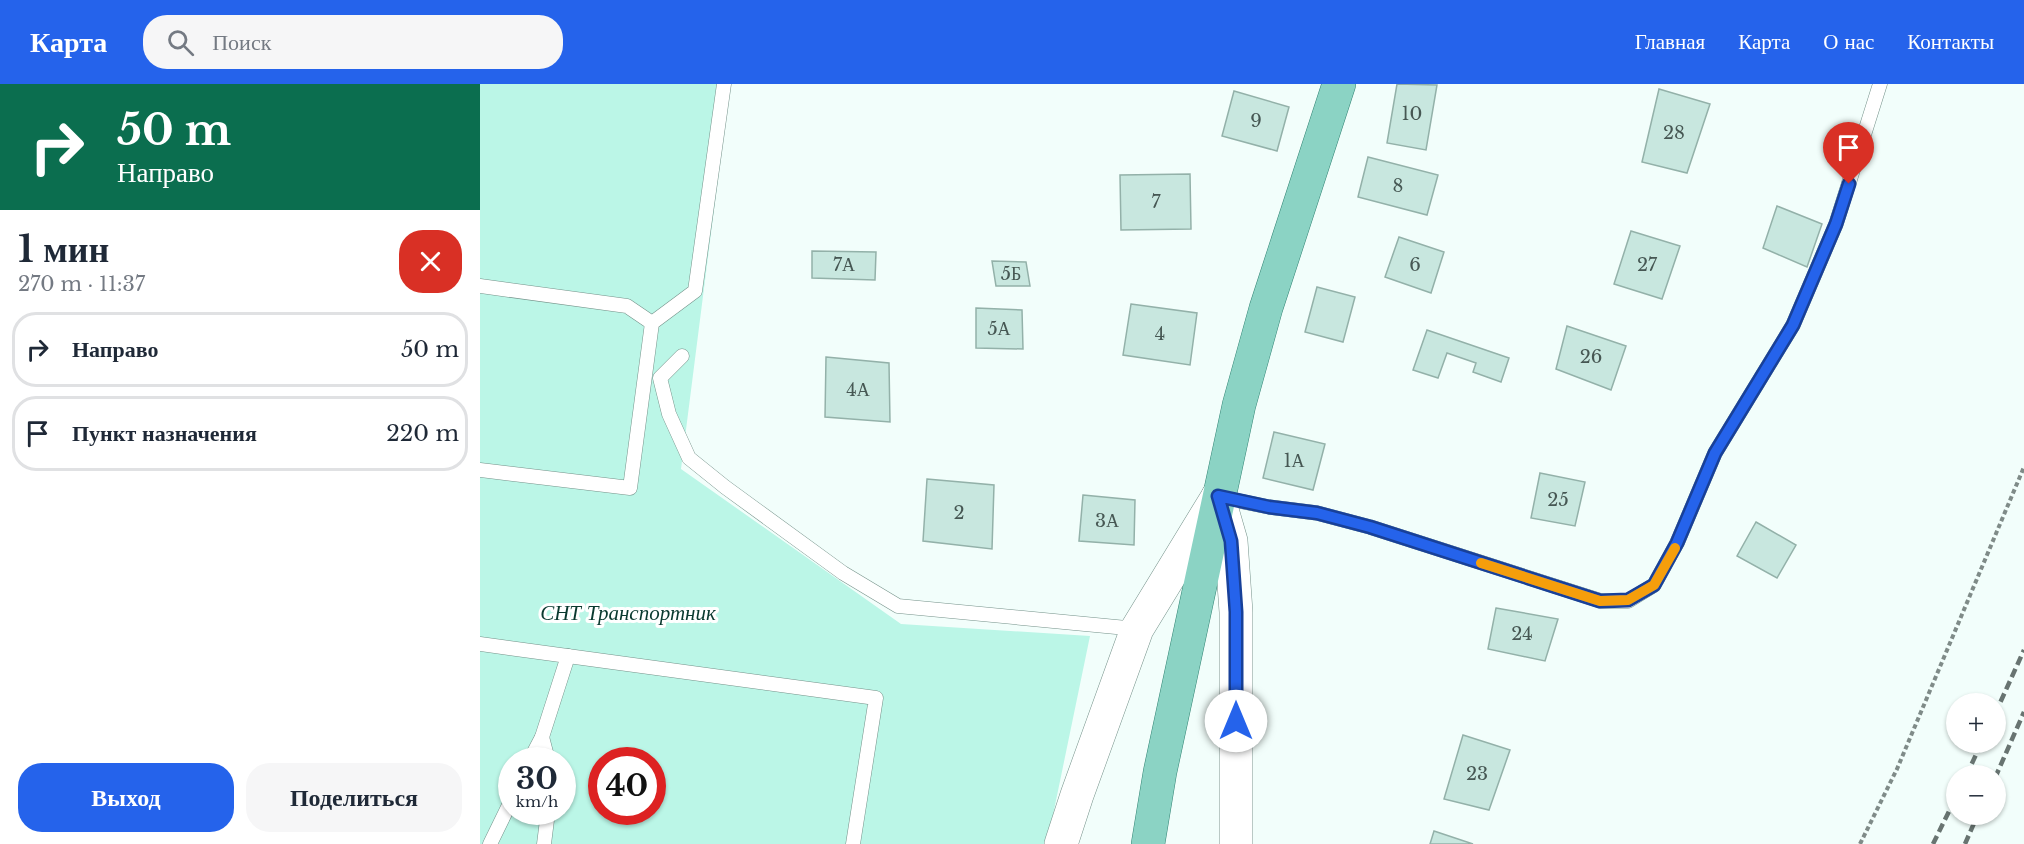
<!DOCTYPE html>
<html lang="ru">
<head>
<meta charset="utf-8">
<style>
	:root { --surface:#fff; --page:#f6f6f7; --text:#1f2937; --muted:#747a83; --line:#e0e1e3; --accent:#2563eb }
	body { margin:0; font-family:"Libre Baskerville",serif; background:var(--page); color:var(--text); height:100vh; display:flex; flex-direction:column; font-size:22px; white-space:nowrap }
	* { box-sizing:border-box; margin:0 }
	p { font-size:20px; color:var(--muted) }
	.icon { flex:none; width:33px; height:33px; fill:none; stroke:currentColor; stroke-width:2; stroke-linecap:round; stroke-linejoin:round }
	.map { position:relative; flex:1; overflow:hidden }
	.panel { display:flex; flex-direction:column; background:var(--surface); width:480px }
	.panel>* { flex:none }
	.top-card { background:#0b6e4f; color:#fff; overflow:hidden }
	.fabs { position:absolute; left:1466px; top:609px; display:grid; gap:12px }
	.fabs a { display:grid; place-items:center; width:60px; height:60px; border-radius:50%; background:var(--surface); box-shadow:0 2px 4px #0004; font-size:30px }
	.speed { position:absolute; left:18px; top:663px; display:flex; gap:12px; font-size:30px; font-weight:700; text-align:center }
	.speed>* { display:grid; place-content:center; width:78px; height:78px; border-radius:50%; background:var(--surface); box-shadow:0 2px 4px #0004; line-height:1 }
	.speed small { font-size:15px; font-weight:400 }
	.speed .limit { border:9px solid #d22; background:#fff; color:#111 }
	.pin { position:absolute; display:grid; place-items:center; width:51px; height:51px; color:#fff; margin:-62px -26px; border-radius:50% 50% 50% 0; rotate:-45deg; box-shadow:0 0 6px #0007 }
	.pin .icon { rotate:45deg }
	.me { position:absolute; width:66px; margin:-33px; rotate:0deg; stroke-linejoin:round; filter:drop-shadow(0 0 4px #0008) }
	.turn { display:flex; align-items:center; gap:21px; height:126px; padding:0 18px; font-size:27px }
	.turn .icon { width:78px; height:78px; stroke-width:2.5 }
	.turn b { display:block; font-size:42px; line-height:51px }
	.round { display:grid; place-items:center; flex:none; width:63px; height:63px; border-radius:24px; background:var(--page) }
	.headline { display:flex; align-items:center; justify-content:space-between; height:102px; padding:0 18px }
	h1 { font-size:36px; font-weight:800; line-height:45px }
	.cta { display:flex; gap:12px; margin-top:auto; padding:12px 18px }
	.cta a { flex:1; height:69px; border-radius:24px; background:var(--accent); color:#fff; font-size:24px; font-weight:800; line-height:69px; text-align:center }
	.cta a+a { background:var(--page); color:var(--text) }
	ul { padding:0; list-style:none }
	li { display:flex; align-items:center; gap:18px; height:75px; margin:0 12px 9px; padding:0 6px; border:3px solid var(--line); border-radius:24px }
	li div { flex:1 }
	li b { display:block; font-size:22px }
	li em { font-style:normal }
	header { display:flex; align-items:center; gap:36px; box-sizing:border-box; height:84px; padding:0 30px; background:var(--accent); color:#fff }
	header strong { font-size:28px }
	nav { display:flex; gap:33px; margin-inline-start:auto; font-size:21px }
	.search { width:420px; height:54px; background:var(--page); display:flex; align-items:center; gap:15px; box-sizing:border-box; padding:0 21px; border-radius:24px; color:var(--muted); font-size:22px }
	main { display:flex; flex:1; min-height:0 }
	.map>svg:first-child { display:block }
	.green { fill:#bbf6e7; fill-rule:evenodd }
	.building { fill:#c8e7df; stroke:#93b1a9; stroke-width:1.5 }
	.lines { fill:none; stroke-linecap:round; stroke-linejoin:round }
	.service-casing { stroke:#75928a; stroke-width:15 }
	.tertiary-casing { stroke:#75928a; stroke-width:34 }
	.primary-casing { stroke:#328373; stroke-width:34 }
	.path { stroke:#7f8b88; stroke-width:4; stroke-dasharray:4.5 3; stroke-linecap:butt }
	.service { stroke:#fff; stroke-width:14 }
	.tertiary { stroke:#fff; stroke-width:33 }
	.primary { stroke:#8bd3c4; stroke-width:33 }
	.rail { stroke:#687471; stroke-width:4.5; stroke-dasharray:9 4.5; stroke-linecap:butt }
	.route-casing { stroke:#184099; stroke-width:15 }
	.route { stroke:#2563eb; stroke-width:10 }
	.slow { stroke:#f59e0b; stroke-width:10 }
	.labels { text-anchor:middle; stroke-width:6; stroke-linejoin:round; paint-order:stroke }
	.number-label { font-size:18px; fill:#465753 }
	.park-label { font-size:21px; font-style:italic; fill:#09392f; stroke:#fff }
</style>
</head>
<body>
<header>
<strong>Карта</strong>
<div class="search"><svg class="icon" aria-label="search" viewBox="0 0 24 24"><circle cx="10" cy="10" r="6"/><path d="M15 15l6 6"/></svg>Поиск</div>
<nav><a>Главная</a><a>Карта</a><a>О нас</a><a>Контакты</a></nav>
</header>
<main>
<section class="panel">
<div class="top-card">
<div class="turn"><svg class="icon" aria-label="right" viewBox="0 0 24 24"><path d="M7 20v-9h11M14 6l5 5-5 5"/></svg><div><b>50 m</b>Направо</div></div>
</div>
<div class="headline"><div><h1>1 мин</h1><p>270 m · 11:37</p></div><a class="round" style="background:#d93025;color:#fff"><svg class="icon" aria-label="close" viewBox="0 0 24 24"><path d="M6 6l12 12M18 6L6 18"/></svg></a></div>
<ul>
<li><svg class="icon" aria-label="right" viewBox="0 0 24 24"><path d="M7 20v-9h11M14 6l5 5-5 5"/></svg><div><b>Направо</b></div><em>50 m</em></li>
<li><svg class="icon" aria-label="arrive" viewBox="0 0 24 24"><path d="M6 21V4h12l-3 4 3 4H6"/></svg><div><b>Пункт назначения</b></div><em>220 m</em></li>
</ul>
<div class="cta"><a>Выход</a><a>Поделиться</a></div>
</section>
<div class="map">
<svg width="1544" height="760" viewBox="0 0 1544 760">
	<rect width="100%" height="100%" fill="#f2fefb"/>
	<path class="green" d="M 0,0 L 250,0 L 201,385 L 421,540 L 610,552 L 567,760 L 0,760 ZM 32,676 L 82,676 L 82,728 L 32,728 ZM 122,676 L 172,676 L 172,728 L 122,728 Z"/>
	<g class="building">
		<path d="M 917,0 L 957,1 L 946,66 L 907,59 Z"/>
		<path d="M 1179,5 L 1230,20 L 1207,89 L 1162,78 Z"/>
		<path d="M 754,7 L 809,23 L 797,67 L 742,52 Z"/>
		<path d="M 888,73 L 958,91 L 947,131 L 878,113 Z"/>
		<path d="M 710,90 L 711,145 L 641,146 L 640,91 Z"/>
		<path d="M 1297,122 L 1342,140 L 1327,183 L 1283,164 Z"/>
		<path d="M 1151,147 L 1200,162 L 1182,215 L 1134,200 Z"/>
		<path d="M 919,153 L 964,168 L 951,209 L 905,193 Z"/>
		<path d="M 332,167 L 396,168 L 395,196 L 332,194 Z"/>
		<path d="M 512,177 L 546,178 L 550,202 L 516,202 Z"/>
		<path d="M 837,203 L 875,213 L 863,258 L 825,248 Z"/>
		<path d="M 651,220 L 717,229 L 710,281 L 643,271 Z"/>
		<path d="M 496,224 L 542,226 L 543,265 L 496,264 Z"/>
		<path d="M 1087,242 L 1146,262 L 1131,306 L 1076,285 Z"/>
		<path d="M 947,246 L 1029,274 L 1021,298 L 993,288 L 996,279 L 967,269 L 958,294 L 933,286 Z"/>
		<path d="M 346,273 L 409,279 L 410,338 L 345,333 Z"/>
		<path d="M 794,348 L 845,360 L 833,406 L 783,394 Z"/>
		<path d="M 1060,389 L 1105,398 L 1095,442 L 1051,434 Z"/>
		<path d="M 447,395 L 514,401 L 512,465 L 443,457 Z"/>
		<path d="M 603,411 L 655,416 L 654,461 L 599,457 Z"/>
		<path d="M 1276,438 L 1316,461 L 1297,494 L 1257,472 Z"/>
		<path d="M 1016,524 L 1078,535 L 1065,577 L 1008,565 Z"/>
		<path d="M 983,651 L 1030,666 L 1009,726 L 964,715 Z"/>
		<path d="M 954,747 L 993,760 L 950,760 Z"/>
	</g>
	<g class="lines">
		<defs>
			<g id="service">
				<path d="M 0,202 L 147,222 L 172,239"/>
				<path d="M 202,272 L 180,294 L 189,330 L 209,374 L 245,403 L 363,489 L 418,522 L 657,545"/>
				<path d="M 0,386 L 150,404 L 172,239 L 215,207 L 244,0"/>
				<path d="M 740,413 L 789,423 L 837,429 L 890,443 L 1121,517 L 1148,517 L 1174,501 L 1197,459 L 1235,369 L 1313,241 L 1356,140 L 1400,0"/>
				<path d="M 0,560 L 396,614 L 373,760"/>
				<path d="M 62,653 L 68,676"/>
				<path d="M 50,676 L 62,653 L 88,572"/>
				<path d="M 10,760 L 32,715"/>
				<path d="M 64,760 L 68,728"/>
			</g>
			<g id="tertiary">
				<path d="M 738,412 L 751,457 L 756,528 L 756,760"/>
				<path d="M 581,760 L 597,711 L 657,545 L 737,414"/>
			</g>
			<path id="primary" d="M 668,760 L 680,688 L 759,321 L 786,224 L 859,0"/>
		</defs>
		<use href="#service" class="service-casing"/>
		<use href="#tertiary" class="tertiary-casing"/>
		<use href="#primary" class="primary-casing"/>
		<path class="path" d="M 1380,760 L 1417,685 L 1544,383"/>
		<use href="#service" class="service"/>
		<use href="#tertiary" class="tertiary"/>
		<use href="#primary" class="primary"/>
		<g class="rail">
			<path d="M 1515,630 L 1544,566"/>
			<path d="M 1486,692 L 1502,658"/>
			<path d="M 1515,694 L 1544,628"/>
			<path d="M 1453,760 L 1476,713"/>
			<path d="M 1485,760 L 1498,730"/>
		</g>
	</g>
	<g class="lines">
		<defs>
			<path id="route" d="M 756,637 L 756,528 L 751,457 L 738,412 L 789,423 L 837,429 L 890,443 L 1120,517 L 1148,516 L 1174,501 L 1197,459 L 1235,369 L 1313,241 L 1356,140 L 1369,100"/>
		</defs>
		<use href="#route" class="route-casing"/>
		<use href="#route" class="route"/>
		<path class="slow" d="M 1001,479 L 1120,517 L 1148,516 L 1174,501 L 1195,464"/>
	</g>
	<g class="labels">
		<g class="number-label">
			<text x="932" y="36">10</text>
			<text x="776" y="43">9</text>
			<text x="1194" y="55">28</text>
			<text x="918" y="108">8</text>
			<text x="676" y="124">7</text>
			<text x="364" y="187">7А</text>
			<text x="935" y="187">6</text>
			<text x="1167" y="187">27</text>
			<text x="531" y="196">5Б</text>
			<text x="519" y="251">5А</text>
			<text x="680" y="256">4</text>
			<text x="1111" y="279">26</text>
			<text x="378" y="312">4А</text>
			<text x="814" y="383">1А</text>
			<text x="1078" y="422">25</text>
			<text x="479" y="435">2</text>
			<text x="627" y="443">3А</text>
			<text x="1042" y="556">24</text>
			<text x="997" y="696">23</text>
		</g>
		<g class="park-label">
			<text x="148" y="536">СНТ Транспортник</text>
		</g>
	</g>
</svg>
<div class="fabs">
<a>+</a>
<a>−</a>
</div>
<div class="speed"><div>30<small>km/h</small></div><div class="limit">40</div></div>
<div class="pin" style="left:1369px;top:100px;background:#d93025"><svg class="icon" aria-label="arrive" viewBox="0 0 24 24"><path d="M6 21V4h12l-3 4 3 4H6"/></svg></div>
<svg class="me" style="left:756px;top:637px" viewBox="-20 -20 40 40"><circle r="19" fill="#fff"/><path d="M0-13L10 11 0 6-10 11z" fill="#2563eb"/></svg>
</div>
</main>
</body>
</html>
